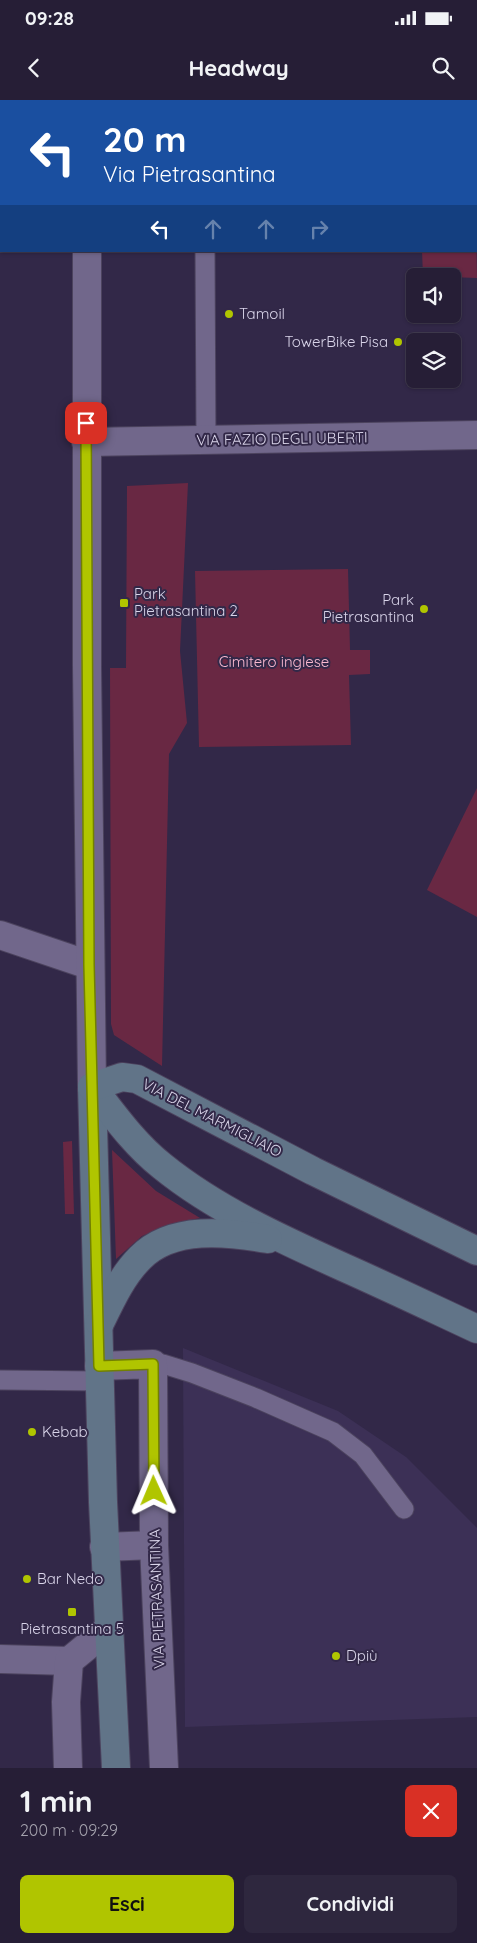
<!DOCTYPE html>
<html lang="it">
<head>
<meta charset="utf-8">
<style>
	:root { --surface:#261e36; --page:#2e273e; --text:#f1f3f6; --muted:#a4a2ad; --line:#423c51; --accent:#b0c500 }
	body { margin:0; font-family:Quicksand,sans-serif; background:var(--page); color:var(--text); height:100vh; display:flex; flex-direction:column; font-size:19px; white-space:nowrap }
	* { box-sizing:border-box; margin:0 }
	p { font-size:16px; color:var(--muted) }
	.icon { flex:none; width:28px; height:28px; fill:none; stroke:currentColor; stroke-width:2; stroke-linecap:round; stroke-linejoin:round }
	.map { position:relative; height:1668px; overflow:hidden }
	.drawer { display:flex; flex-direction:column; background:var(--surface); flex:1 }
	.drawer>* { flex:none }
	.guide { position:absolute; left:0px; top:0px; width:478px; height:152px; box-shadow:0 1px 4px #0004,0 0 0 1px var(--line); background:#1a4fa0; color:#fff; overflow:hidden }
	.controls { position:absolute; left:406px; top:168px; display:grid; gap:10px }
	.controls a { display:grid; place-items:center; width:55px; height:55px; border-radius:8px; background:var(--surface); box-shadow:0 1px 4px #0004,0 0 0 1px var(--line); font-size:25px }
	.pin { position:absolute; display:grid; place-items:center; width:42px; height:42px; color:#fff; margin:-21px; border-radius:10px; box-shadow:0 2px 8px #0006 }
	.me { position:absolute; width:55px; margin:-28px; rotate:359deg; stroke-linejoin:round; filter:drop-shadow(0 0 4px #0008) }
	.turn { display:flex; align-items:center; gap:18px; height:105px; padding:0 20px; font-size:22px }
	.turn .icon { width:65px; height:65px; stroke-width:2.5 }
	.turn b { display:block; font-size:35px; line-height:42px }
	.lanes { display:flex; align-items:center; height:48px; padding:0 20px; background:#0003; justify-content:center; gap:25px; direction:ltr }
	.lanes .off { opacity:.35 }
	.round { display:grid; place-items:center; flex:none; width:52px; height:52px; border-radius:8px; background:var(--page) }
	.overview { display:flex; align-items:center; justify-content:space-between; height:85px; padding:0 20px }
	h1 { font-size:30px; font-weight:700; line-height:38px }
	.button { display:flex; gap:10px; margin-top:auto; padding:10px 20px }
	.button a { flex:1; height:58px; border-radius:8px; background:var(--accent); color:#111; font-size:20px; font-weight:700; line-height:58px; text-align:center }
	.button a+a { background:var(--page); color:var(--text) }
	.status { display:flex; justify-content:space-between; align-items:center; height:35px; padding:0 25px; background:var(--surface); direction:ltr }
	.status svg { height:14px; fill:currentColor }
	header { display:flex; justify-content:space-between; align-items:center; height:65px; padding:0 20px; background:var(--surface); font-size:22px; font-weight:700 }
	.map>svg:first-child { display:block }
	.built { fill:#3c3056 }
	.green { fill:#692843 }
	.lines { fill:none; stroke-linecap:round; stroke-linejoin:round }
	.stream { stroke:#746395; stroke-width:11 }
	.service-casing { stroke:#4c435e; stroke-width:21 }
	.minor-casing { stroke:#4c435e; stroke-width:30 }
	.tertiary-casing { stroke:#4c435e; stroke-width:30 }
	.secondary-casing { stroke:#4c435e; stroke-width:30 }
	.service { stroke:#71678b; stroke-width:19 }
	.minor { stroke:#71678b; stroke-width:28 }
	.tertiary { stroke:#71678b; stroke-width:28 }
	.secondary { stroke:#617488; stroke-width:28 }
	.route-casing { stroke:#728000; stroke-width:12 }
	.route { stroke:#b0c500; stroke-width:9 }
	.poi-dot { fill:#b0c500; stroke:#322848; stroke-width:2 }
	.labels { text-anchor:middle; stroke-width:4; stroke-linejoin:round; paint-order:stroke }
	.poi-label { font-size:15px; fill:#d9d4e9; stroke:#322848; text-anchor:start }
	.street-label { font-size:15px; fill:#d9d4e9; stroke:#322848 }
	.park-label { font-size:15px; fill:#fbb9d0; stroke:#322848 }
</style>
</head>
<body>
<div class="status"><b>09:28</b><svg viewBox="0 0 49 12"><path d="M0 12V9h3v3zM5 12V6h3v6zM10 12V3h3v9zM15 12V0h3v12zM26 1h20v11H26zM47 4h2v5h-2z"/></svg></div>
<header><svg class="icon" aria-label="back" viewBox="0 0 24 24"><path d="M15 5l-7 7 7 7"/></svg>Headway<svg class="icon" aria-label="search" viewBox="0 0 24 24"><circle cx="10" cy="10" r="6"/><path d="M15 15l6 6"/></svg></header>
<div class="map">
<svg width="477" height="1668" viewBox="0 0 477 1668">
	<rect width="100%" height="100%" fill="#322848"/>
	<path class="built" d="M 183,1248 L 338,1311 L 406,1357 L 477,1428 L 477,1617 L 185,1627 Z"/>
	<g class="green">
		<path d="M 476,117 L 477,178 L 423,176 L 422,151 L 476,151 Z"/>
		<path d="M 188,383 L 180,551 L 187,623 L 169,654 L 162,966 L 114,935 L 111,924 L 110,568 L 126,568 L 127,386 Z"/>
		<path d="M 348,469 L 350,550 L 370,550 L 370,574 L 349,575 L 351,645 L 199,647 L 195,471 Z"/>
		<path d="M 477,688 L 477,817 L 427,790 Z"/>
		<path d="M 72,1041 L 74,1114 L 65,1114 L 63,1042 Z"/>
		<path d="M 112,1050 L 156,1091 L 200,1118 L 172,1124 L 142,1136 L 116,1159 Z"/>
	</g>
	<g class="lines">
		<path class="stream" d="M 153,0 L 153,1"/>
		<defs>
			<g id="service">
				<path d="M 399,0 L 399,1"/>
				<path d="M 205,151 L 206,340"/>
				<path d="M 153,1264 L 163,1264 L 192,1273 L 256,1298 L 333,1332 L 363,1355 L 404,1409"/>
				<path d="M 0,1280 L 99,1281"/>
			</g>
			<g id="minor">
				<path d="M 476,53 L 477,53"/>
				<path d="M 86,342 L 477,335"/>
				<path d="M 0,835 L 89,865"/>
				<path d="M 99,1266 L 153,1264 L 154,1445 L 164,1668"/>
				<path d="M 104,1447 L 154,1445"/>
				<path d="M 0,1559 L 69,1561"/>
				<path d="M 68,1668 L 66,1602 L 69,1561 L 108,1529"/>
			</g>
			<g id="tertiary">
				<path d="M 90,1 L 90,0"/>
				<path d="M 87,151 L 87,566 L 92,987"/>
			</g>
			<g id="secondary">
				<path d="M 92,987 L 103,1402 L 116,1668"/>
				<path d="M 92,987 C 113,1014 134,1044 162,1066 C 215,1109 281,1139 343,1167 C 388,1187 432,1208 477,1229"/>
				<path d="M 92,987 L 122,977 L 137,979 L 313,1071 L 477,1151"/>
				<path d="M 100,1223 C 111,1200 122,1176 140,1158 C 172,1125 228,1132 268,1139"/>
			</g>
		</defs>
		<use href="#service" class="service-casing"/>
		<use href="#minor" class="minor-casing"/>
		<use href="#tertiary" class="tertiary-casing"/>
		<use href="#secondary" class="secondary-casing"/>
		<use href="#service" class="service"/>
		<use href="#minor" class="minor"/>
		<use href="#tertiary" class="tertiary"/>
		<use href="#secondary" class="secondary"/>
	</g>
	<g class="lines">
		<defs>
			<path id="route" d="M 86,323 L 89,865 L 99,1266 L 153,1264 L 154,1391"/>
		</defs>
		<use href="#route" class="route-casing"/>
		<use href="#route" class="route"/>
	</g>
	<g class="poi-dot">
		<circle cx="229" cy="214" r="5"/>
		<circle cx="398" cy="242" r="5"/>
		<rect x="119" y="498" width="10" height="10" rx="2.5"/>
		<circle cx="424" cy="509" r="5"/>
		<circle cx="32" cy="1332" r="5"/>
		<circle cx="27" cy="1479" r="5"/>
		<rect x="67" y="1507" width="10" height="10" rx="2.5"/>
		<circle cx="336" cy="1556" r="5"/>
	</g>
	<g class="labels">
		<g class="poi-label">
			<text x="239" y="219">Tamoil</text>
			<text x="388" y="247" text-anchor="end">TowerBike Pisa</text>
			<text x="134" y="499">Park<tspan x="134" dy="17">Pietrasantina 2</tspan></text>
			<text x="414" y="505" text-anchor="end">Park<tspan x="414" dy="17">Pietrasantina</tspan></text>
			<text x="42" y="1337">Kebab</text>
			<text x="37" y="1484">Bar Nedo</text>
			<text x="72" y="1534" text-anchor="middle">Pietrasantina 5</text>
			<text x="346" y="1561">Dpiù</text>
		</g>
		<g class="street-label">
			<text transform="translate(282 339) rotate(-1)" y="5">VIA FAZIO DEGLI UBERTI</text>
			<text transform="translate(212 1018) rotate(27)" y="5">VIA DEL MARMIGLIAIO</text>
			<text transform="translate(157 1499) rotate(-92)" y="5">VIA PIETRASANTINA</text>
		</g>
		<g class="park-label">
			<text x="274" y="567">Cimitero inglese</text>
		</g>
	</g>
</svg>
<div class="controls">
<a><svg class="icon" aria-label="sound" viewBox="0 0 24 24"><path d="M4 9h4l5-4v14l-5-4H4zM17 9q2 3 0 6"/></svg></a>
<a><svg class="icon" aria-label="layers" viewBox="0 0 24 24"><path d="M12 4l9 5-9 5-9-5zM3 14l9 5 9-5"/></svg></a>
</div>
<div class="pin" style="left:86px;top:323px;background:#d93025"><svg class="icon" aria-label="arrive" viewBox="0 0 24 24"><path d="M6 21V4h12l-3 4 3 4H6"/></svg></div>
<svg class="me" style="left:154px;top:1391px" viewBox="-20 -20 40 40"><path d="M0-17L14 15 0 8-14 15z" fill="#b0c500" stroke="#fff" stroke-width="4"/></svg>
<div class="guide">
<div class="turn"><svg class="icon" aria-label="left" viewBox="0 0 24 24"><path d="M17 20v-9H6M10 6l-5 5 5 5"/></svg><div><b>20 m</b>Via Pietrasantina</div></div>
<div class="lanes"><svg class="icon" aria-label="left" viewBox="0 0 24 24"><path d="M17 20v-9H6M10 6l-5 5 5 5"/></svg><svg class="icon off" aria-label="ahead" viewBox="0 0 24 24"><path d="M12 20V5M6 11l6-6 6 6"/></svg><svg class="icon off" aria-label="ahead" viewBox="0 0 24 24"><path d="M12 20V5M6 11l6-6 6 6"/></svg><svg class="icon off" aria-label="right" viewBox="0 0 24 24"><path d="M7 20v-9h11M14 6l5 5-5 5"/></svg></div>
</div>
</div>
<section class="drawer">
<div class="overview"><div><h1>1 min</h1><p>200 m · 09:29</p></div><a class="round" style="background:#d93025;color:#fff"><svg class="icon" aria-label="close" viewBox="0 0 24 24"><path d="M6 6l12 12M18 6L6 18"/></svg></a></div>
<div class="button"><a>Esci</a><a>Condividi</a></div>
</section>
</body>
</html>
